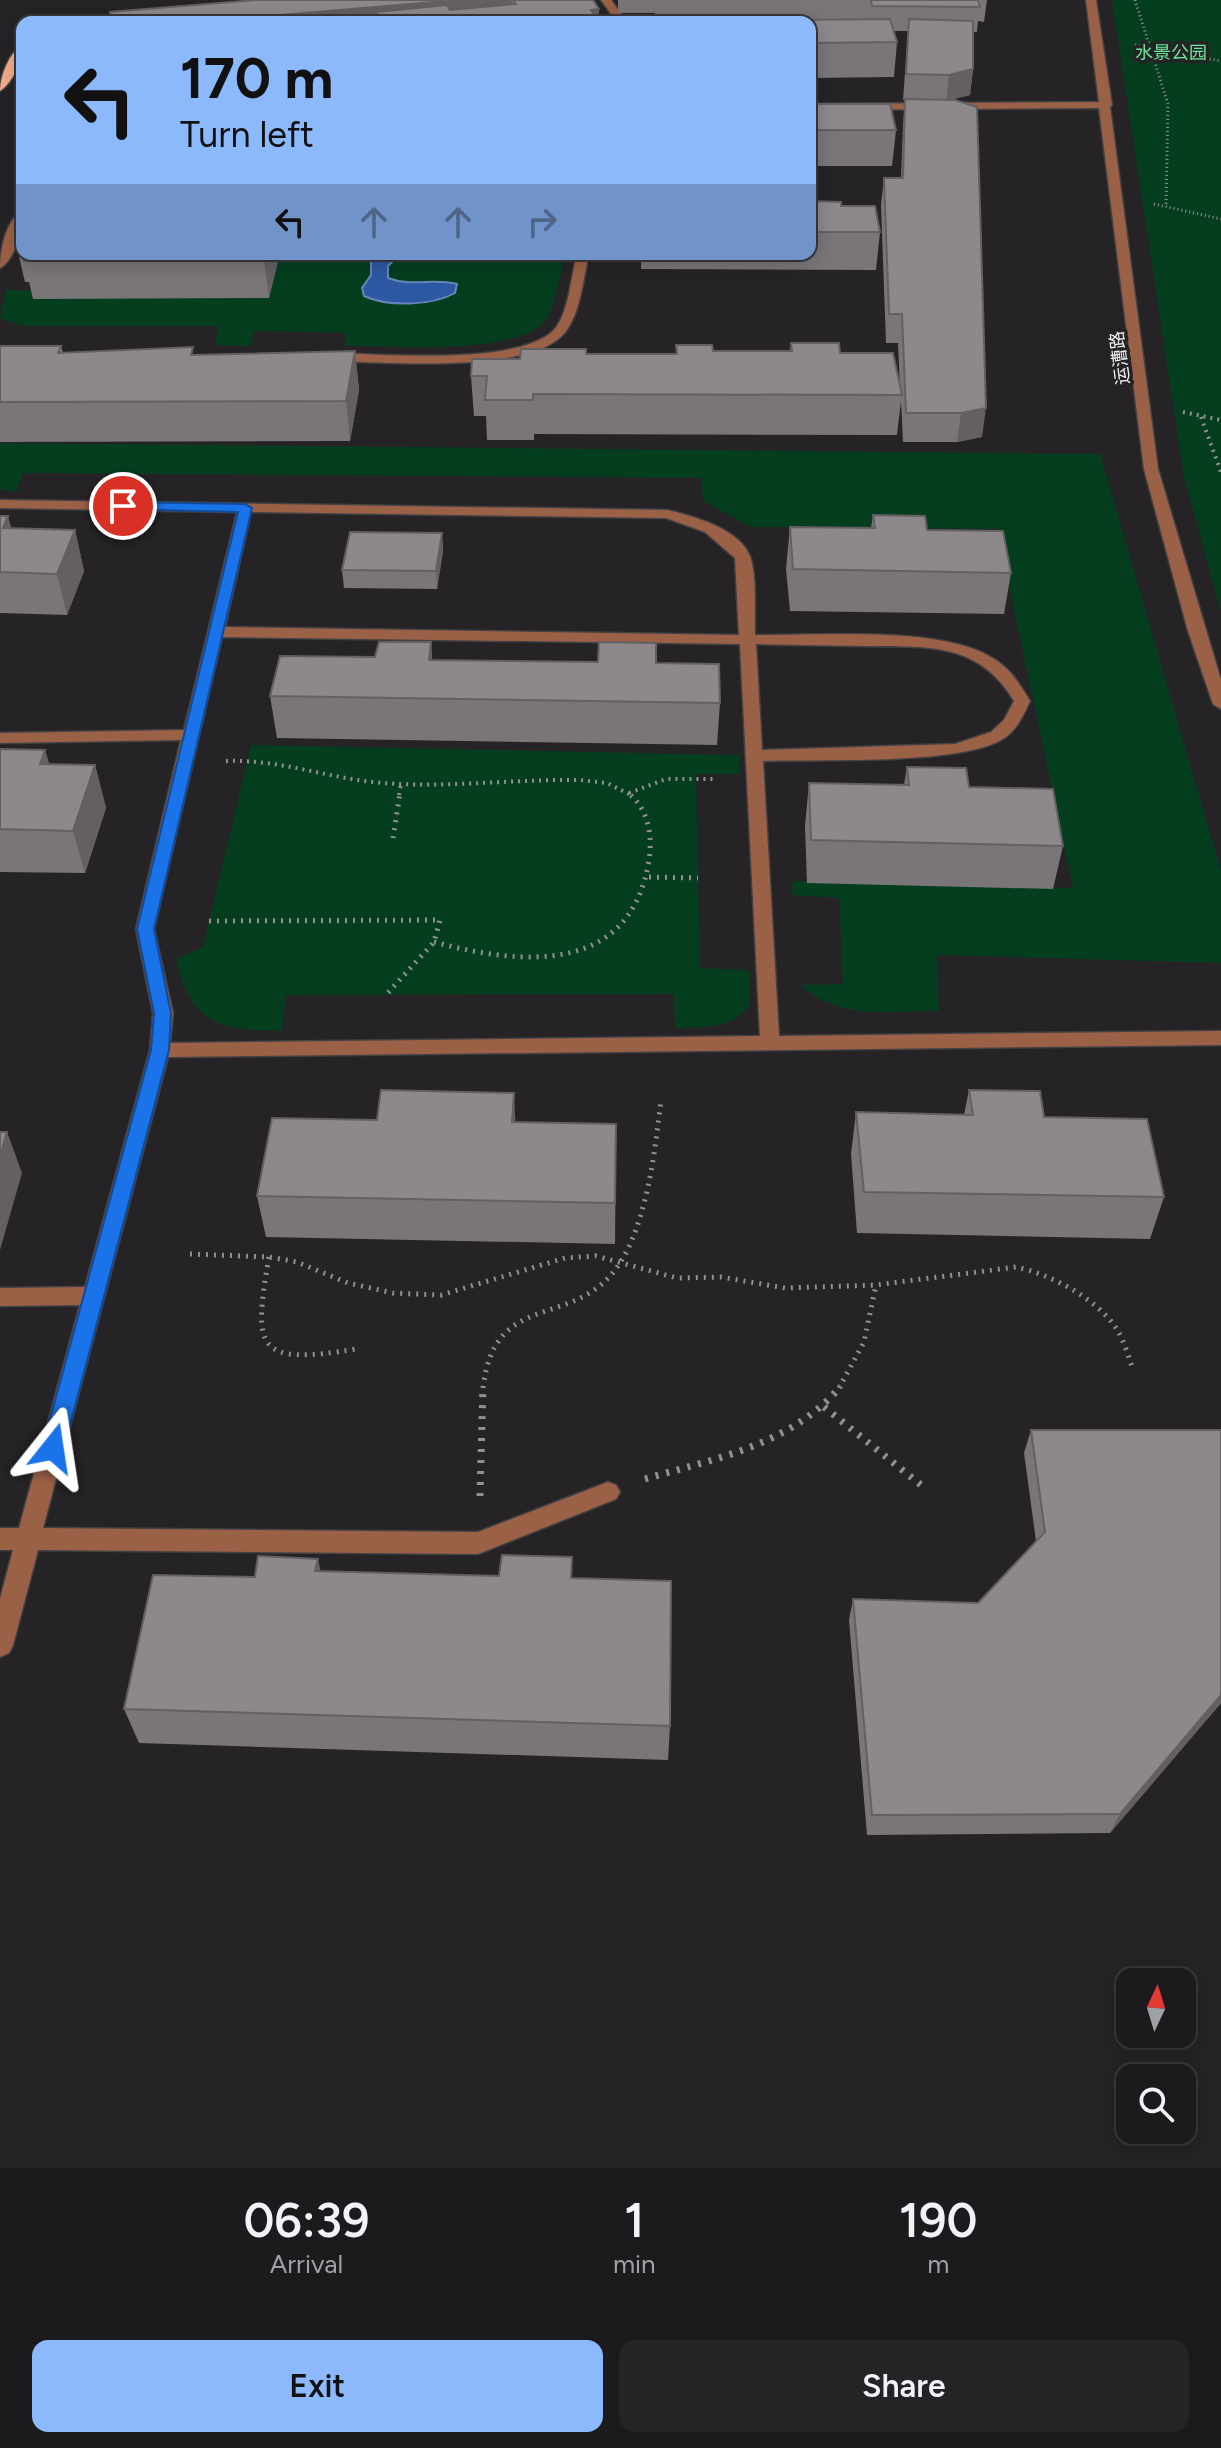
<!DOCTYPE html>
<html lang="en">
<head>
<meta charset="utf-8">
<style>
	:root { --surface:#1c1a1d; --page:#252326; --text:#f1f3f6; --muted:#a0a1a4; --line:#3a383b; --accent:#8cb9fc }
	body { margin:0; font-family:Figtree,"Noto Sans SC",sans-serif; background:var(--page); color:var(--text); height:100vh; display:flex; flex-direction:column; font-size:30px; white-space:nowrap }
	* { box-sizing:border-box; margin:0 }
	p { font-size:26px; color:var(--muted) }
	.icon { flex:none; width:44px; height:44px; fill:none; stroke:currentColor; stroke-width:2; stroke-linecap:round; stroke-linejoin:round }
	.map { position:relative; height:2168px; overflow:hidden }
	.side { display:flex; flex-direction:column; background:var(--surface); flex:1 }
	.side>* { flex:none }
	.banner { position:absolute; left:16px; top:16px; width:800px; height:244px; border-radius:16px; box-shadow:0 4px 20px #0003,0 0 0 2px var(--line); background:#8cb9fc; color:#111; overflow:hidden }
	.needle { width:52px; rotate:4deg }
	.fabs { position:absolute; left:1116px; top:1968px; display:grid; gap:16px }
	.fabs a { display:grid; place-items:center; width:80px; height:80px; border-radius:16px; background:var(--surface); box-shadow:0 4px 20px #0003,0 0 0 2px var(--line); font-size:40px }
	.pin { position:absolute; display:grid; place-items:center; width:68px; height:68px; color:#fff; margin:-34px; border:4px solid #fff; border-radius:50%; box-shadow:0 2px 8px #0007 }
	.me { position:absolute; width:88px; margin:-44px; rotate:15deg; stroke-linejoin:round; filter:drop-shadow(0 0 6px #0008) }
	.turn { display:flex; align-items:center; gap:28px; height:168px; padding:0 32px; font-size:36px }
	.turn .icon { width:104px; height:104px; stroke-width:2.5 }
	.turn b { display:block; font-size:56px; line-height:68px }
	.lanes { display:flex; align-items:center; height:76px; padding:0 32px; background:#0003; justify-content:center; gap:40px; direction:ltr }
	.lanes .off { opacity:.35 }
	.eta { display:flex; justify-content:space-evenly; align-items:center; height:136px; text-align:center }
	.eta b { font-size:48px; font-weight:600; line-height:56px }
	.button { display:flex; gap:16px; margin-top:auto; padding:16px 32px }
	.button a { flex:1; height:92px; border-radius:16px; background:var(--accent); color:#111; font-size:32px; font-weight:600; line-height:92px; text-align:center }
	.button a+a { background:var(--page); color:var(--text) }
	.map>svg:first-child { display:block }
	.green { fill:#053e1f }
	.water { fill:#2d58a3; stroke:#6885ba; stroke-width:2 }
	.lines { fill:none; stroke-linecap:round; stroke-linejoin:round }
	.minor-casing { stroke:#424043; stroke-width:3 }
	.major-casing { stroke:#424043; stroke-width:3 }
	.path-far3 { stroke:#939093; stroke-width:3; stroke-dasharray:1 3; stroke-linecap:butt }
	.path-far2 { stroke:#939093; stroke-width:4; stroke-dasharray:2 5; stroke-linecap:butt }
	.path-far1 { stroke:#939093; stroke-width:5; stroke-dasharray:2 6; stroke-linecap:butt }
	.path { stroke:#939093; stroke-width:7; stroke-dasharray:3 8; stroke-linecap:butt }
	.minor { fill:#9b6146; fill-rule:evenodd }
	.major { fill:#f4ac8b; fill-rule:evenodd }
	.wall { fill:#797578 }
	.shaded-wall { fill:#635f62 }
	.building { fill:#8d888c; stroke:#635f62; stroke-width:2 }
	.route { fill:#1a73e8; stroke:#114b97; stroke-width:2 }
	.labels { text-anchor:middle; stroke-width:7; stroke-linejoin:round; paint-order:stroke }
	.far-park-label { font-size:18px; fill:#69e696; stroke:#262327 }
	.far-street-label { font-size:18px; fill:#f1eff1; stroke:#262327 }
</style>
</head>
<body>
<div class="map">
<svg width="1221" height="2168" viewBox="0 0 1221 2168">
	<rect width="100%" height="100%" fill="#262327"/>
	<g class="green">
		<path d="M 1112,0 L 1221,0 L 1221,612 L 1184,477 Z"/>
		<path d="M 266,254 L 565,254 C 561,269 554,309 546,320 C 515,357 391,345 345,346 L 346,333 L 254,331 L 251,346 L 215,345 L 218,326 L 22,326 L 0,318 L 6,290 L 252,295 Z"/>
		<path d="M 0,443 L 1100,454 L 1221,871 L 1221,963 L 937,955 L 939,1011 C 884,1011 845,1021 799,985 L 843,984 L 839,898 L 792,895 L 793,881 L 1073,888 L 997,529 L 751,527 L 703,501 L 701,478 L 23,473 L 16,492 L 0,489 Z"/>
		<path d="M 251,745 L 739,755 L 739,774 L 696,774 L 700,968 L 749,970 L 749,1007 C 728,1030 705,1027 675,1028 L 674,994 L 286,995 L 282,1031 C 220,1030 191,1026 176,959 L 203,947 Z"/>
	</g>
	<path class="water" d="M 371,254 L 393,254 L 395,259 L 388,266 L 388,278 C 411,287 434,278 457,284 L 455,293 C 432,306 388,307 364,296 L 362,288 L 371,275 Z"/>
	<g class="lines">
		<defs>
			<g id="minor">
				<path d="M 601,0 L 611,0 L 627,22 L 617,22 Z"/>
				<path d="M 1086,0 L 1096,0 L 1112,105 L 1110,107 L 1158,469 L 1221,680 L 1221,709 L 1213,704 L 1188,631 L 1144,469 L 1099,108 L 810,110 L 810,104 L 1099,102 Z"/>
				<path d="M 22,211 C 22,229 16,259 0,268 C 0,250 6,220 22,211 Z"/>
				<path d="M 577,254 L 589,254 C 583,278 581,311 566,331 C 535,375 383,362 332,361 L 325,357 L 332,353 C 382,354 518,366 554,330 C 569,313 571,276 577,254 Z"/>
				<path d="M 0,500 L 667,510 C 693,516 742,529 751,559 C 757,582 754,611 755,635 C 818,636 943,625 994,659 C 1011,669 1020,685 1030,701 C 1023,716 1016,732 1001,740 C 959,765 817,759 763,761 L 779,1036 L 1221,1031 L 1221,1045 L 168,1057 L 43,1528 L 478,1532 L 608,1482 L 616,1485 L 620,1492 L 616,1499 L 478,1554 L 38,1550 L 13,1645 L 9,1653 L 0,1657 L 0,1599 L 13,1550 L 0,1550 L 0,1528 L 19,1528 L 80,1305 L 0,1306 L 0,1288 L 85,1287 L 150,1050 L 153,1013 L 136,929 L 181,740 L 0,743 L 0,733 L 184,730 L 237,512 L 0,508 ZM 251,512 L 666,518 L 705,532 L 735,558 L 739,635 L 225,627 ZM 222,637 L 740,644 L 760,1036 L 170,1043 L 173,1013 L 154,929 ZM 756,644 C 791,645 826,645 861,646 C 923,647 978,640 1014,701 L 1004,720 L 991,732 L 955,744 L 762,750 Z"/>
			</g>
			<path id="major" d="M 22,45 C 22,60 13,83 0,91 C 0,76 9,53 22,45 Z"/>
		</defs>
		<use href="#minor" class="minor-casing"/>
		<use href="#major" class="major-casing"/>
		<g class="path-far3">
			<path d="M 1135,0 L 1168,104 L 1166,207"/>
			<path d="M 1135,45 L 1221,61"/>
			<path d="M 1154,204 L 1221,219"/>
		</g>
		<g class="path-far2">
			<path d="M 1183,412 L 1221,420"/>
			<path d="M 1201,417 L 1221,472"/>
			<path d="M 226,761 C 280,759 330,779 383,783 C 449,788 514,779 580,780 L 607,783 L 631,795"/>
			<path d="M 629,793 L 666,779 L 717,779"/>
			<path d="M 399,795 L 401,784"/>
		</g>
		<g class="path-far1">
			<path d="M 393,838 L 400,793"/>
			<path d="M 649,877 L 698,878"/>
			<path d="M 209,921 L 440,920 L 434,942 L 386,995"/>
			<path d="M 434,942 C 523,966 631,975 649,860 C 653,836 648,808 628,793"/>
			<path d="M 190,1254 L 269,1257 L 297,1262 L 348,1283 L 393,1293 L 441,1295 L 565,1258 L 596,1256 L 677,1278 L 721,1277 L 785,1288 L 876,1285 L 1016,1267 C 1050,1274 1096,1298 1116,1328 C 1124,1340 1128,1356 1133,1369"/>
			<path d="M 269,1257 C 253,1349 255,1366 356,1349"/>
			<path d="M 483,1388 C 494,1293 565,1327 611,1275 C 646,1235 655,1151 661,1100"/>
			<path d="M 839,1388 L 864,1342 L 876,1285"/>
		</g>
		<g class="path">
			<path d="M 824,1407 L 921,1485"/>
			<path d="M 645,1479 C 717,1458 791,1445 841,1386"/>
			<path d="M 480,1496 L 483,1386"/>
		</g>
		<use href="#minor" class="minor"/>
		<use href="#major" class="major"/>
	</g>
	<g class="wall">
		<path d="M 256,0 L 593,0 L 599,9 L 599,22 L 112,22 Z"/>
		<path d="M 618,0 L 987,0 L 984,22 L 978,21 L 977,32 L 973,32 L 973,69 L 970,95 L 949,100 L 982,437 L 957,442 L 903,442 L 901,401 L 897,435 L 534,434 L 534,440 L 487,440 L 486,416 L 474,416 L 471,376 L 520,359 L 586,354 L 676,354 L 676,345 L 713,351 L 790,351 L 791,343 L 840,353 L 900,388 L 898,343 L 886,343 L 881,205 L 884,178 L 901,178 L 903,125 L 905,100 L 903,100 L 908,31 L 894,31 L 897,42 L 894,77 L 810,78 L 810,22 L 655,20 L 655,13 L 618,13 Z"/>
		<path d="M 810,104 L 896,130 L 892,166 L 810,166 Z"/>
		<path d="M 810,201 L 841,206 L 880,232 L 876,270 L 641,269 L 641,254 L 810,254 Z"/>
		<path d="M 22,233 L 22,254 L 277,254 L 278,261 L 269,298 L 33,299 L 29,282 L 25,282 L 16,244 Z"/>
		<path d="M 0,346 L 61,346 L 63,353 L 195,355 L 355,351 L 359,390 L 350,441 L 0,442 Z"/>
		<path d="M 873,515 L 927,530 L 1011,573 L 1004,614 L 790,611 L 786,569 L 790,527 L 871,528 Z"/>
		<path d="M 0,516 L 11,528 L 75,530 L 84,571 L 67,615 L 0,613 Z"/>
		<path d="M 442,533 L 443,551 L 437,589 L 344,588 L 342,570 Z"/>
		<path d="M 431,642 L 432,660 L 656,663 L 720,703 L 717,745 L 277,738 L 270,696 L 375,657 Z"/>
		<path d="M 0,749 L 45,750 L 49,764 L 95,765 L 106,808 L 85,873 L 0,872 Z"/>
		<path d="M 907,767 L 969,787 L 1063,846 L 1053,889 L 807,883 L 805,826 L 809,783 L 904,785 Z"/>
		<path d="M 969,1090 L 1044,1117 L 1164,1197 L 1150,1239 L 857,1233 L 851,1154 L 856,1112 L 964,1115 Z"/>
		<path d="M 516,1123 L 616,1124 L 615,1244 L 266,1237 L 257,1196 Z"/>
		<path d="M 1031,1430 L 1221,1703 L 1110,1833 L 867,1835 L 849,1620 L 853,1599 L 978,1603 L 1036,1541 L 1024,1453 Z"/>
		<path d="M 321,1571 L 573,1578 L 670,1726 L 668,1760 L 139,1743 L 124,1709 L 255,1577 Z"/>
	</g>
	<g class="shaded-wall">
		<path d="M 458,0 L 512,0 L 513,16 L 376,12 L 377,22 L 198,22 Z"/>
		<path d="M 599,9 L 599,22 L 580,22 L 591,10 Z"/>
		<path d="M 573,18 L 573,22 L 527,22 Z"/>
		<path d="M 973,69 L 970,95 L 946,101 L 949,75 Z"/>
		<path d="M 265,254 L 277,254 L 278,261 L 269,298 L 264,260 Z"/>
		<path d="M 355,351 L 359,390 L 350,441 L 346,401 Z"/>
		<path d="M 986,408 L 982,437 L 957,442 L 961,413 Z"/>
		<path d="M 8,516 L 19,557 L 3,528 Z"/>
		<path d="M 75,530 L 84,571 L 67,615 L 57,574 Z"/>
		<path d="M 442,533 L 443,551 L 437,589 L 436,571 Z"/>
		<path d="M 431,642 L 434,685 L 432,702 L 429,660 Z"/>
		<path d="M 45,750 L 57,793 L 40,764 Z"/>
		<path d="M 95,765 L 106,808 L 85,873 L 73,831 Z"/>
		<path d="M 514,1093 L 516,1135 L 512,1122 Z"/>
		<path d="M 7,1132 L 22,1173 L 0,1250 L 0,1156 Z"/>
		<path d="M 318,1559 L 326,1596 L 315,1571 Z"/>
		<path d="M 1221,1695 L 1221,1703 L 1110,1833 L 1120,1814 Z"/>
	</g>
	<g class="building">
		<path d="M 256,0 L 458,0 L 198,22 L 112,22 L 110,12 Z"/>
		<path d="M 513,0 L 593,0 L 599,9 L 591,10 L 598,20 L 576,22 L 573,18 L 527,22 L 381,22 L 376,12 L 447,5 L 450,10 L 516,4 Z"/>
		<path d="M 871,0 L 978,0 L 980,7 L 872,6 Z"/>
		<path d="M 296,19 L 297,22 L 276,22 Z"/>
		<path d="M 890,19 L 897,42 L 810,43 L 810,22 L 680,22 L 680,21 Z"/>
		<path d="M 909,19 L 973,21 L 973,69 L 949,75 L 906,74 Z"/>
		<path d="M 905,99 L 955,100 L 977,107 L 986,408 L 961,413 L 906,413 L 902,314 L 889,314 L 884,178 L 903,178 Z"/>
		<path d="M 810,104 L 890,104 L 896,130 L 810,130 Z"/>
		<path d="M 810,201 L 841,202 L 841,206 L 875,206 L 880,232 L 810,232 Z"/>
		<path d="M 22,233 L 22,244 L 16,244 L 21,234 Z"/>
		<path d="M 27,254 L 265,254 L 264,260 L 24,261 Z"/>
		<path d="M 791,343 L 839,343 L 840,353 L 893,353 L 902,395 L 533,394 L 533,400 L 485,400 L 487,376 L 471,376 L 472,359 L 520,359 L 521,349 L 586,349 L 586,354 L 677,354 L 676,345 L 712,345 L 713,351 L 792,351 Z"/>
		<path d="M 0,346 L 61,346 L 58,353 L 193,347 L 191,355 L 355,351 L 346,401 L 0,402 Z"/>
		<path d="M 873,515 L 925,516 L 927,530 L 1003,531 L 1011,573 L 793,569 L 790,527 L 875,528 Z"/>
		<path d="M 0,516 L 8,516 L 3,528 L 75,530 L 57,574 L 0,572 Z"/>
		<path d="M 350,532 L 442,533 L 436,571 L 342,570 Z"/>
		<path d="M 379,642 L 431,642 L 429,660 L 598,662 L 599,642 L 656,643 L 656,663 L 719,664 L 720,703 L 270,696 L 280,656 L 375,657 Z"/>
		<path d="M 0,749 L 45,750 L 40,764 L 95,765 L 73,831 L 0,829 Z"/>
		<path d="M 907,767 L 966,768 L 969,787 L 1053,789 L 1063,846 L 811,840 L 809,783 L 909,785 Z"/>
		<path d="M 381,1090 L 514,1093 L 512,1122 L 616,1124 L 615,1203 L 257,1196 L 272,1118 L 377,1120 Z"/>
		<path d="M 969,1090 L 1040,1091 L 1044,1117 L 1147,1119 L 1164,1197 L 864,1192 L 856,1112 L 973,1115 Z"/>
		<path d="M 0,1132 L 7,1132 L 0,1156 Z"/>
		<path d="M 1031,1430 L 1221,1430 L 1221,1695 L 1120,1814 L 872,1815 L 853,1599 L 978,1603 L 1045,1532 Z"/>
		<path d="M 502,1555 L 572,1557 L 571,1578 L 671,1581 L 670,1726 L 124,1709 L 153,1575 L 255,1577 L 258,1556 L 318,1559 L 315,1571 L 499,1576 Z"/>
	</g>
	<path class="route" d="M 123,502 L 245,504 L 252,508 L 154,929 L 171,1013 L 169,1050 L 64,1448 L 61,1455 L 45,1455 L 42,1448 L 151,1050 L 154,1013 L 137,929 L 238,512 L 118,509 L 118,503 Z"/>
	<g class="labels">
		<g class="far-park-label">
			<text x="1171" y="59">水景公园</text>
		</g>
		<g class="far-street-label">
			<text transform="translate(1120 358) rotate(-97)" y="6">运漕路</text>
		</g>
	</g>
</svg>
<div class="fabs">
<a><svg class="needle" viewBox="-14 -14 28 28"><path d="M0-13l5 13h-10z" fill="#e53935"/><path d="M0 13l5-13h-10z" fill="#a0a1a4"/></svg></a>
<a><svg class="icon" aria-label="search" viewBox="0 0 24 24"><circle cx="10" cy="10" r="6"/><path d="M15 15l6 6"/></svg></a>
</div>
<div class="pin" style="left:123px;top:506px;background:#d93025"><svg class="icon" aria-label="arrive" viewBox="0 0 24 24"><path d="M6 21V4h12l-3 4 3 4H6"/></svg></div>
<svg class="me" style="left:53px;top:1448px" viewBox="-20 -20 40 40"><path d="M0-17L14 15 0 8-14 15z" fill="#1a73e8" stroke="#fff" stroke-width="4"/></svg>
<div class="banner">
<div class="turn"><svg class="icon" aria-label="left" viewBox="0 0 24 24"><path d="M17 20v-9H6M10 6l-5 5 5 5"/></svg><div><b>170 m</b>Turn left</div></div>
<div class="lanes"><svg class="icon" aria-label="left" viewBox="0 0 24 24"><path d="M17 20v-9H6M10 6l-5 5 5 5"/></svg><svg class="icon off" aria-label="ahead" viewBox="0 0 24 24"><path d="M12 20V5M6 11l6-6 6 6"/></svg><svg class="icon off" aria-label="ahead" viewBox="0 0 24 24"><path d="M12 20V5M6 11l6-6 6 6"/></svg><svg class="icon off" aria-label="right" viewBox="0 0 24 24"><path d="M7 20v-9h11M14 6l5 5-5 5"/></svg></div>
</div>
</div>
<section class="side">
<div class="eta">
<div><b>06:39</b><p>Arrival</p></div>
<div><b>1</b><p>min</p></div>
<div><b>190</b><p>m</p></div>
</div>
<div class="button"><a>Exit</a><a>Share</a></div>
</section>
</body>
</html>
